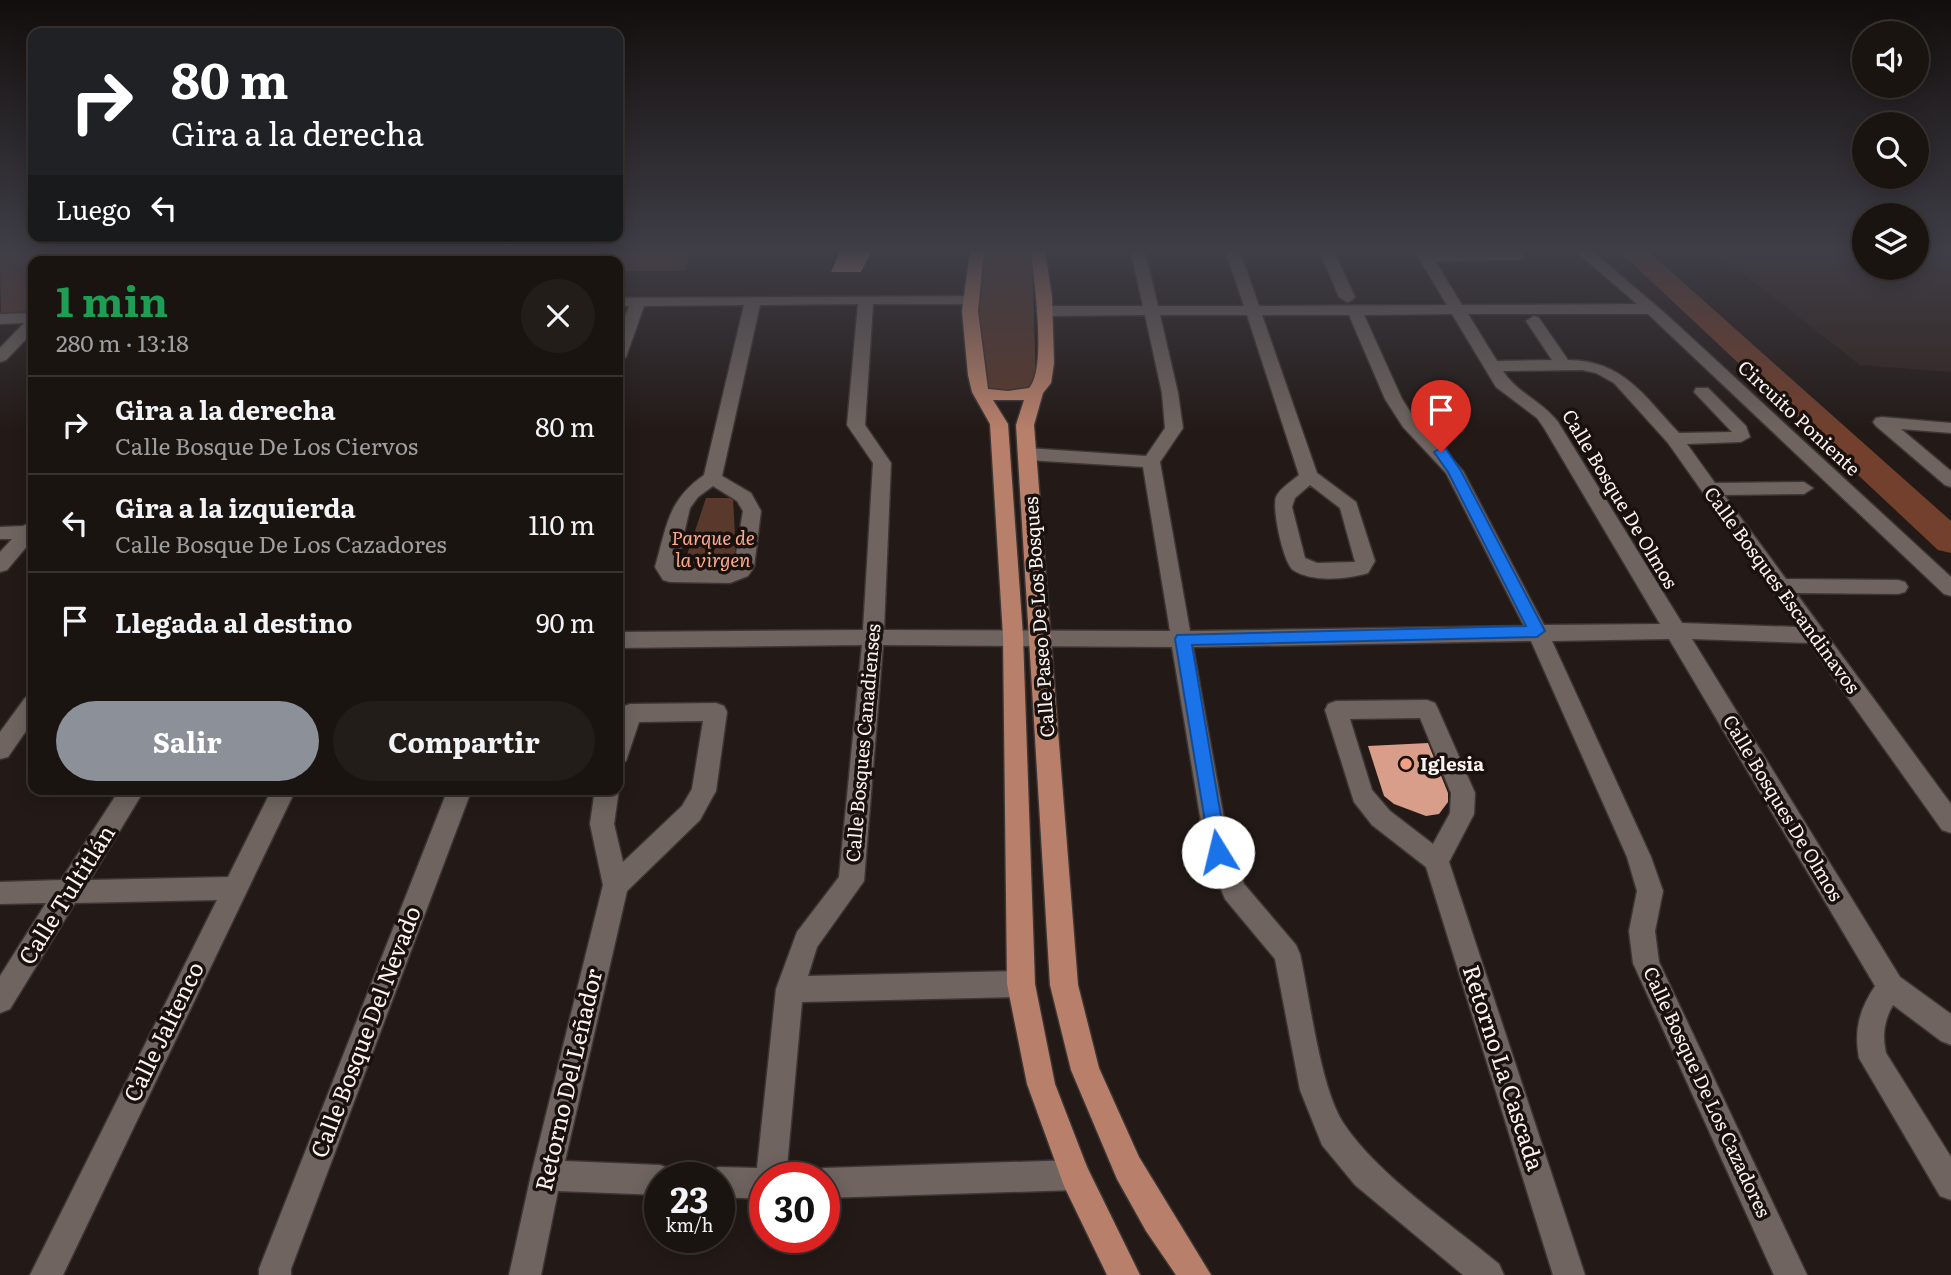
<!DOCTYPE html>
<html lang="es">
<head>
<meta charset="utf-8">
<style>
	:root { --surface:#1a1411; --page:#231d1a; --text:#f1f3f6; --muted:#9f9e9f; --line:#383331; --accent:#8c9099 }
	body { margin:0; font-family:Literata,serif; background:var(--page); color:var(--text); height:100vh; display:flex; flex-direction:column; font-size:26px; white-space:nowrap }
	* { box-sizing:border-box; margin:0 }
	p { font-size:23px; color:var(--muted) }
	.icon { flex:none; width:38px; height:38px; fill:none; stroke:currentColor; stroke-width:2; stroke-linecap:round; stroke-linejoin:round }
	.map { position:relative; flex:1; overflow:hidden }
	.drawer { position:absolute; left:28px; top:256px; width:595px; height:539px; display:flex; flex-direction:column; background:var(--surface); border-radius:14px; box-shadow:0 4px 18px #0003,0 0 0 2px var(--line) }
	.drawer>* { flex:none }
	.guide { position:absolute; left:28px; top:28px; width:595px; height:214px; border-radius:14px; box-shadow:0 4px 18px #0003,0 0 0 2px var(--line); background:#202124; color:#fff; overflow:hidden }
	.tools { position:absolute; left:1852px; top:21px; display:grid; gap:14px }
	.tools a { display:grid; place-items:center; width:77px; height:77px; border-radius:50%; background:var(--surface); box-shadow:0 4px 18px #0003,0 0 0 2px var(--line); font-size:35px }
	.speed { position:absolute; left:644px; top:1162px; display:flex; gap:14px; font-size:35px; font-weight:700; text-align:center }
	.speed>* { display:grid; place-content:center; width:91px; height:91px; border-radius:50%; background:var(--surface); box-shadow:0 4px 18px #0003,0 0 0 2px var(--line); line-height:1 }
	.speed small { font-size:18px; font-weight:400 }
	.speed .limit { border:10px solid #d22; background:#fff; color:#111 }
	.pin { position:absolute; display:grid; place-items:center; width:60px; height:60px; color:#fff; margin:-72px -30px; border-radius:50% 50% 50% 0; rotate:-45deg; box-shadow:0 0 7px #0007 }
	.pin .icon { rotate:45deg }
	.me { position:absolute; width:77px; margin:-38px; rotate:351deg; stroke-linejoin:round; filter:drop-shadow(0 0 5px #0008) }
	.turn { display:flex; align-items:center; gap:24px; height:147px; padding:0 28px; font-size:32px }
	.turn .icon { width:91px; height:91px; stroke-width:2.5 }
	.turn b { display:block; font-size:49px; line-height:60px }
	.then { display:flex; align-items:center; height:66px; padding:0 28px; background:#0003; gap:14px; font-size:26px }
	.round { display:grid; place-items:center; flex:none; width:74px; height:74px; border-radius:37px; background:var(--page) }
	.head { display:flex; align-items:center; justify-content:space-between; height:119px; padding:0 28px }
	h1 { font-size:42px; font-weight:700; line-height:52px; color:#1e9e55 }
	.button { display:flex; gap:14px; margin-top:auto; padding:14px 28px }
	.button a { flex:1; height:80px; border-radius:42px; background:var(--accent); color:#fff; font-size:28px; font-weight:700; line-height:80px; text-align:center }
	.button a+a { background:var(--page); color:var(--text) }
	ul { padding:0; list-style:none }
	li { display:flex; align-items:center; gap:21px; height:98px; padding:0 28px; border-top:2px solid var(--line) }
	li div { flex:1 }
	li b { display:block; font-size:26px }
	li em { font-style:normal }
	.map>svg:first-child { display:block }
	.built { fill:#32231e }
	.green { fill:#5a392d }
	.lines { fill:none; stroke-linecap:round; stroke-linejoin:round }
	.river { fill:#72402d; fill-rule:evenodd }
	.building { fill:#d99e89 }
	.minor-casing { stroke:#3c3533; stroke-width:3 }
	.major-casing { stroke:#3c3533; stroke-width:3 }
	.minor { fill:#6f645f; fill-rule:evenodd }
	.major { fill:#b8806a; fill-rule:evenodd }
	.route { fill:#1a73e8; stroke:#114b97; stroke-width:2 }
	.poi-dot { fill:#f2a081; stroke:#19110e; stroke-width:2.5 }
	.labels { text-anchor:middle; stroke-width:7; stroke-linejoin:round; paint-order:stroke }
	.street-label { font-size:19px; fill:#faf3f1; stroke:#19110e }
	.park-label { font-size:19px; font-style:italic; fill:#fcaa8b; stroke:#19110e }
	.poi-label { font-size:19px; font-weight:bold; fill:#faf3f1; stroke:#19110e; text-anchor:start }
	.near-street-label { font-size:23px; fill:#faf3f1; stroke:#19110e }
</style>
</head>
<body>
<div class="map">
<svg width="1951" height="1275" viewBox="0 0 1951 1275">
	<rect width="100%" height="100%" fill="#231a17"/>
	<path class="built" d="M 1715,252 L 1864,252 L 1864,268 L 1916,268 L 1916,252 L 1951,252 L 1951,372 L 1860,365 Z"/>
	<g class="green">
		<path d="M 0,252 L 601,252 L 597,261 L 33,261 L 33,311 L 1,313 Z"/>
		<path d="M 608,252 L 691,252 L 684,271 L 618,271 L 618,261 L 604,261 Z"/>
		<path d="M 986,252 L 1032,252 L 1036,385 C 1011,397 1001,395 975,387 L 979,277 Z"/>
		<path d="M 706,498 L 733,498 L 737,574 L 681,573 Z"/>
	</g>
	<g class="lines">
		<path class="river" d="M 1620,252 L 1649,252 L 1951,521 L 1951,553 L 1938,550 Z"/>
	</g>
	<g class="building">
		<path d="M 840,252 L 871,252 L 861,272 L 831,272 Z"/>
		<path d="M 1428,743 L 1448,793 L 1448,802 L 1439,814 L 1426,816 L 1394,804 L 1384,796 L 1368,746 Z"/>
	</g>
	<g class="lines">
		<defs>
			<g id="minor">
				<path d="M 1131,252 L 1145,252 L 1158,306 L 1244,306 L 1226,252 L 1240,252 L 1259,306 L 1447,305 L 1415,252 L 1523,253 L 1523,259 L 1518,260 L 1435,261 L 1462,305 L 1637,304 L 1577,252 L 1593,252 L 1667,315 L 1951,577 L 1951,596 L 1944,594 L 1648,314 L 1468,314 L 1497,361 L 1552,360 L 1526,321 L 1534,316 L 1539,318 L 1568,360 C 1623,360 1645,397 1679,433 L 1732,432 L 1694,392 L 1696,388 L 1708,388 L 1746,426 L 1750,437 L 1741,442 L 1687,444 L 1715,483 L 1804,482 L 1813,488 L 1804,494 L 1724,495 L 1786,579 L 1898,580 L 1905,582 L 1908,587 L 1905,592 L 1898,594 L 1796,593 L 1951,804 L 1951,833 L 1942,830 L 1809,643 L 1692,639 L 1900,977 L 1951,1014 L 1951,1045 L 1941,1041 L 1893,1005 C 1884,1021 1882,1035 1886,1053 L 1951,1157 L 1951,1200 L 1940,1196 L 1859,1058 C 1854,1030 1859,1010 1875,986 L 1669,639 L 1552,641 L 1651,857 L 1663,891 L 1655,931 L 1659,962 L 1807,1275 L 1774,1275 L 1633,963 L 1629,931 L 1637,891 L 1627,857 L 1531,641 L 1193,647 L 1230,852 L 1244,884 L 1296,945 L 1300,954 C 1310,999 1320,1088 1344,1124 C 1378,1175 1451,1224 1499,1264 L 1504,1275 L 1463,1275 L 1355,1185 L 1322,1145 L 1300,1090 L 1275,959 L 1225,899 L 1206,852 L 1172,647 L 883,645 L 864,881 L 817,947 L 808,976 L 1021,971 L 1031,975 L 1035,984 L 1031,993 L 1021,997 L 802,1002 L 786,1178 L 765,1178 L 765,1199 L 719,1197 L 719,1178 L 705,1178 L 708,1171 L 719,1167 L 757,1168 L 776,989 L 797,932 L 839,877 L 862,645 L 618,648 L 618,632 L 863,630 L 873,463 L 847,425 L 858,304 L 760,305 L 722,476 L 751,493 L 761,511 L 754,567 L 748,576 L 730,583 L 670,582 L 663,580 L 655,567 C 667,526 667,501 704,475 L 744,305 L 644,306 L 626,357 L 618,362 L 618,336 L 629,306 L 618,306 L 618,298 L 976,296 L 979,299 L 976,302 L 971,304 L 873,304 L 865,425 L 891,463 L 884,630 L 1170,631 L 1143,467 L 1027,460 L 1018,454 L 1027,448 L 1146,456 L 1165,428 L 1162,393 L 1145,315 L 1044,316 L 1036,311 L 1044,306 L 1143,306 ZM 1452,314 L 1496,387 L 1537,418 L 1544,428 L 1660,624 L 1544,625 L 1463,471 L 1415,419 L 1402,399 L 1364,315 ZM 1160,315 L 1247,315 L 1299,475 C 1292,481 1280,488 1276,497 C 1272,509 1283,562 1293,570 C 1313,583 1347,579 1368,573 L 1375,561 L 1356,502 L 1317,473 L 1262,315 L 1349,315 L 1385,399 L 1403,427 L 1446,473 L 1524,626 L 1190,631 L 1160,462 L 1183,428 L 1178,393 ZM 1582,370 L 1596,373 L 1614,383 L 1668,443 L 1798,627 L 1682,623 L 1558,422 C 1543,402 1516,392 1503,371 ZM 1310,485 L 1340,508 L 1355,562 L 1317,563 L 1305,558 L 1292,507 L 1295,498 ZM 713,486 L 737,501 L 743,511 L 734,566 L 728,569 L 676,568 L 690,508 L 698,497 Z"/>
				<path d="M 1320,252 L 1334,252 L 1355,297 L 1352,300 L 1347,302 L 1339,297 Z"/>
				<path d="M 33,313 L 33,332 L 6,360 L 0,362 L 0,348 L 24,323 L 0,324 L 0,314 Z"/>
				<path d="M 1882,417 L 1951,423 L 1951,433 L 1901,429 L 1951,471 L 1951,487 L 1945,485 L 1876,426 L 1873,422 L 1876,418 Z"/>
				<path d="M 33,521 L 33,539 L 7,570 L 0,572 L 0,552 L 12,539 L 0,539 L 0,527 L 23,526 Z"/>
				<path d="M 33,695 L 33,721 L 8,757 L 0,759 L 0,732 L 25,698 Z"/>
				<path d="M 1427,700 L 1435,703 L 1438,709 L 1475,793 L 1474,814 L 1449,862 L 1585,1275 L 1553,1275 L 1426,867 L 1372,825 L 1354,802 L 1325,710 L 1328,704 L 1336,701 ZM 1420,718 L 1451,793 L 1450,813 L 1433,844 L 1390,811 L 1372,790 L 1350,719 Z"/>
				<path d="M 716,703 L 724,706 L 727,712 L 716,791 L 712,798 L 700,820 L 627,891 L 565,1161 L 660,1165 L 671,1169 L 674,1178 L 660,1178 L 660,1195 L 558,1191 L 541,1275 L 509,1275 L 531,1175 L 603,885 L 590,824 L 595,789 L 618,789 L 618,787 L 619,789 L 614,824 L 623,862 L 682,806 L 692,789 L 703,721 L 639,722 L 626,761 L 618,763 L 619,713 L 622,707 L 630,704 Z"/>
				<path d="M 120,789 L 145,789 L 90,880 L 228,877 L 272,789 L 296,789 L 63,1275 L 30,1275 L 217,900 L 75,903 L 10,1009 L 0,1013 L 0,976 L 46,903 L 0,904 L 0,882 L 61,880 Z"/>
				<path d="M 448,789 L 472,789 L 291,1269 L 291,1275 L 259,1275 L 259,1269 Z"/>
				<path d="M 1075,1160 L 1086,1164 L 1090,1175 L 1086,1186 L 1075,1190 L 824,1198 L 824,1178 L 811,1178 L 813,1172 L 824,1168 Z"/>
			</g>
			<path id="major" d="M 970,252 L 984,252 L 978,311 L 988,389 L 1008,391 L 1029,388 C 1047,369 1034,280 1031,252 L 1045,252 L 1052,297 L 1054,363 L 1051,383 L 1043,393 L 1034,425 L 1078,985 L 1099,1068 L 1139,1157 L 1211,1275 L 1176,1275 L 1146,1231 L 1117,1179 L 1071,1070 L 1050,985 L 1016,425 L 1024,400 L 993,400 L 1008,424 L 1023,636 L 1035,984 L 1055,1084 L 1087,1167 L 1140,1275 L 1107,1275 L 1064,1186 L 1027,1084 L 1007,984 L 1003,636 L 990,424 L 972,392 L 968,375 L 962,311 Z"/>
		</defs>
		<use href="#minor" class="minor-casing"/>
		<use href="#major" class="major-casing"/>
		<use href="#minor" class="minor"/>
		<use href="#major" class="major"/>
	</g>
	<linearGradient id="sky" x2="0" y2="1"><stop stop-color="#130e0d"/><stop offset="0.58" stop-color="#3f3e47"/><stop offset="1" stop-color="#3f3e47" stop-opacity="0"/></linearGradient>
	<rect width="1951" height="431" fill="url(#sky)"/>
	<path class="route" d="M 1441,448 L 1446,449 L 1461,471 L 1545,631 L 1537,637 L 1192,645 L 1227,852 L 1225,858 L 1218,861 L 1211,858 L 1175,639 L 1177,635 L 1526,626 L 1448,472 L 1434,452 Z"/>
	<circle class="poi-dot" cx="1406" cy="764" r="7"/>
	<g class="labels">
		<g class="street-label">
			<text transform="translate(1799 418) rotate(43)" y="7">Circuito Poniente</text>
			<text transform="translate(1620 499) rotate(59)" y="7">Calle Bosque De Olmos</text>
			<text transform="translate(1782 590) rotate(54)" y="7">Calle Bosques Escandinavos</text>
			<text transform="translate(1039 617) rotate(-94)" y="7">Calle Paseo De Los Bosques</text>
			<text transform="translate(863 743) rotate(-85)" y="7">Calle Bosques Canadienses</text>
			<text transform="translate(1783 808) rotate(59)" y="7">Calle Bosques De Olmos</text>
			<text transform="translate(1707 1092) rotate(65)" y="7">Calle Bosque De Los Cazadores</text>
		</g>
		<g class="park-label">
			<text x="713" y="545">Parque de<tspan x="713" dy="22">la virgen</tspan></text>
		</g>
		<g class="poi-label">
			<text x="1420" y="771">Iglesia</text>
		</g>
		<g class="near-street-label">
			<text transform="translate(67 895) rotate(-58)" y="8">Calle Tultitlán</text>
			<text transform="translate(164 1032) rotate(-64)" y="8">Calle Jaltenco</text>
			<text transform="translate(366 1032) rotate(-69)" y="8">Calle Bosque Del Nevado</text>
			<text transform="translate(1503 1068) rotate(72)" y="8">Retorno La Cascada</text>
			<text transform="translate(569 1080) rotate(-77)" y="8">Retorno Del Leñador</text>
		</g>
	</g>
</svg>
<div class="tools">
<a><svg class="icon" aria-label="sound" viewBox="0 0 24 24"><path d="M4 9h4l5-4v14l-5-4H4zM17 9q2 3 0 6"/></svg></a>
<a><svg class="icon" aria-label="search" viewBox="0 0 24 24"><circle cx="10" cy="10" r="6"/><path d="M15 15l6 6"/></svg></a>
<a><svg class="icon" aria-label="layers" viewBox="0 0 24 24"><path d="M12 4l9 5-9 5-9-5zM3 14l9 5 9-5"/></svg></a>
</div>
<div class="speed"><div>23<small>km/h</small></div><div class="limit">30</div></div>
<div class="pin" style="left:1441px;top:452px;background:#d93025"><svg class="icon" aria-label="arrive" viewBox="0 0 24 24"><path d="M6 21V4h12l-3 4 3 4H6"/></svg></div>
<svg class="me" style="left:1218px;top:852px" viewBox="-20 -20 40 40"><circle r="19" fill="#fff"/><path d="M0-13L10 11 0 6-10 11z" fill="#1a73e8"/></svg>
<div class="guide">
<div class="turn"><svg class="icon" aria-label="right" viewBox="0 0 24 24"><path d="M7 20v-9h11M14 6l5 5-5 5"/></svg><div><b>80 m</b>Gira a la derecha</div></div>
<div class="then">Luego<svg class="icon" aria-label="left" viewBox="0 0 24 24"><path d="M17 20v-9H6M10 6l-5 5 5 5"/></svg></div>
</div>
<section class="drawer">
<div class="head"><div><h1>1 min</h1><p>280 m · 13:18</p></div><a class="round"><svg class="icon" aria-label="close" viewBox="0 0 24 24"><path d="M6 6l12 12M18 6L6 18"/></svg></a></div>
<ul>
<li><svg class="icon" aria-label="right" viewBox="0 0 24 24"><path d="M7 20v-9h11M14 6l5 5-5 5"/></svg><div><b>Gira a la derecha</b><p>Calle Bosque De Los Ciervos</p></div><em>80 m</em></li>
<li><svg class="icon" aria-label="left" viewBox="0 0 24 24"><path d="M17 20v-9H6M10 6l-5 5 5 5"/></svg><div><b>Gira a la izquierda</b><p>Calle Bosque De Los Cazadores</p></div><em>110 m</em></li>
<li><svg class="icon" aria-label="arrive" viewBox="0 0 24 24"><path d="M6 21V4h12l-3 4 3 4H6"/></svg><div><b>Llegada al destino</b></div><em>90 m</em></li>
</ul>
<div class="button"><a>Salir</a><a>Compartir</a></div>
</section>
</div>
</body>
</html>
